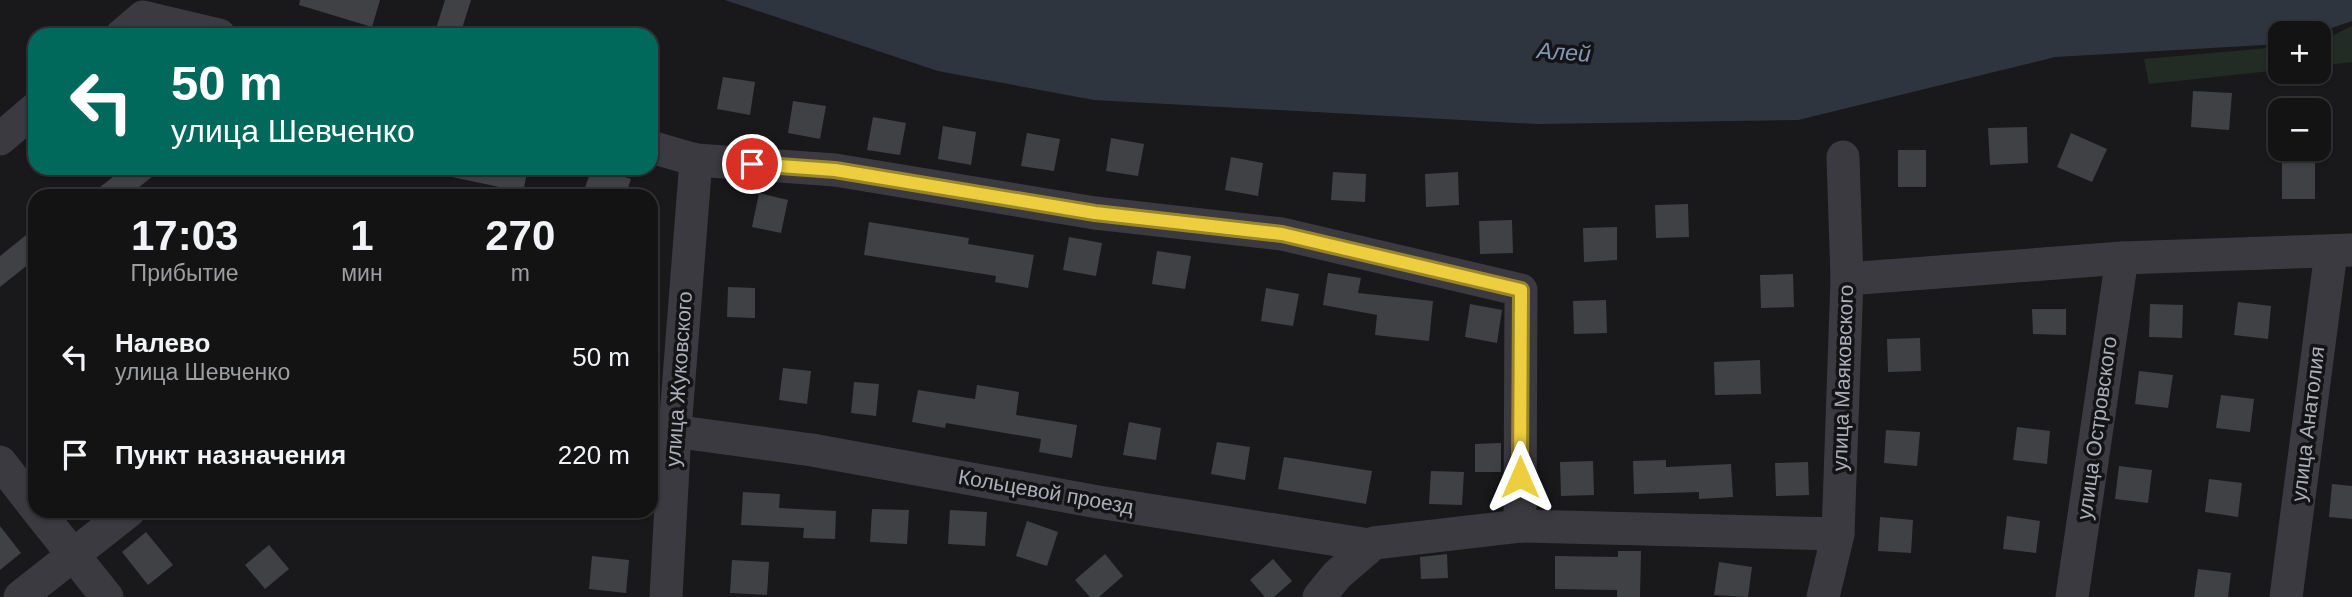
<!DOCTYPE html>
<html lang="ru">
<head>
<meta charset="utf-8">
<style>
	:root { --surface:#131314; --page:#1c1c1d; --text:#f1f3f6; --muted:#9d9ea0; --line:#323234 }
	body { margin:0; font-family:Arial,sans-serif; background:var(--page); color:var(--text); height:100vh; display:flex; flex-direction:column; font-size:26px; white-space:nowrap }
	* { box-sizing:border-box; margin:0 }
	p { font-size:23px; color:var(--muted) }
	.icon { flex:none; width:38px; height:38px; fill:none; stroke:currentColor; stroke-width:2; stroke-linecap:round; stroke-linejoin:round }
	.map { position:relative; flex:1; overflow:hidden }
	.drawer { position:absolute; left:28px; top:189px; width:630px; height:329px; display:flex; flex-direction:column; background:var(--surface); border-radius:21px; box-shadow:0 2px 5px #0004,0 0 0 2px var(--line) }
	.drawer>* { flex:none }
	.hud { position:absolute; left:28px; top:28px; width:630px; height:147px; border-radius:21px; box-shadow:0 2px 5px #0004,0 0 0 2px var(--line); background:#00695c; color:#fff; overflow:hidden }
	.fabs { position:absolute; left:2268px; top:21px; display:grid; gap:14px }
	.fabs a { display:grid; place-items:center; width:63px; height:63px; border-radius:14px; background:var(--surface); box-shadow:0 2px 5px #0004,0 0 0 2px var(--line); font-size:35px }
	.pin { position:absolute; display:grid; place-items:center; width:60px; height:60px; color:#fff; margin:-30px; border:4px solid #fff; border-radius:50%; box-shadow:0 2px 7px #0007 }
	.me { position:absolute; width:77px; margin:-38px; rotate:0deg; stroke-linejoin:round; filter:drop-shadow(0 0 5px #0008) }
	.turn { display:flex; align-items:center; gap:24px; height:147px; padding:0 28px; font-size:32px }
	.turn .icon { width:91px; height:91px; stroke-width:2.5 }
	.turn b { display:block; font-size:49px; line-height:60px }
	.eta { display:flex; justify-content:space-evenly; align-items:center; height:119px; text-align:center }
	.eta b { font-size:42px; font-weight:600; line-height:49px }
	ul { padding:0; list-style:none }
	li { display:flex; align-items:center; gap:21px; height:98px; padding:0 28px }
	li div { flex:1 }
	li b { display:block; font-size:26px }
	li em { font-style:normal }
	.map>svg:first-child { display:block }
	.green { fill:#232b25 }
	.water { fill:#2f353f }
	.building { fill:#404145 }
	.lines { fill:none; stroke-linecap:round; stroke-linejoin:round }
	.minor { stroke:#3a3a40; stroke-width:33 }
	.route-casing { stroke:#9a8629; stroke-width:18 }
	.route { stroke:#edce3f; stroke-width:12 }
	.labels { text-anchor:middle; stroke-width:7; stroke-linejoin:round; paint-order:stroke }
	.street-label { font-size:21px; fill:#acaeba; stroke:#141416 }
	.water-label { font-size:23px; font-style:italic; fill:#8496b4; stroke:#141416 }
</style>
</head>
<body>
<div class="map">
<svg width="2352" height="597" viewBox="0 0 2352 597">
	<rect width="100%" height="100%" fill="#19191b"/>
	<g class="green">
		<path d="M 2352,26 L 2352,62 L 2319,66 L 2319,42 Z"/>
		<path d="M 2280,47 L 2280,70 L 2149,84 L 2144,59 Z"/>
	</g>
	<path class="water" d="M 725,0 L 2352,0 L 2352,21 L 2317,33 L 2280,33 L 2280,44 L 2055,57 L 1798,120 L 1537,124 L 1094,100 L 938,71 Z"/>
	<g class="building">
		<path d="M 300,0 L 380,0 L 372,27 L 299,5 Z"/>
		<path d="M 445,0 L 471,0 L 460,35 L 445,35 L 435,32 Z"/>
		<path d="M 723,77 L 755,82 L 750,115 L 717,109 Z"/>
		<path d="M 2193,91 L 2232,93 L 2229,130 L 2191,127 Z"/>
		<path d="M 793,101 L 826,106 L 820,139 L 788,133 Z"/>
		<path d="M 873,117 L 906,123 L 900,155 L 867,150 Z"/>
		<path d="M 943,126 L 976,132 L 971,165 L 938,159 Z"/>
		<path d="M 2027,127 L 2028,163 L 1990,165 L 1988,128 Z"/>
		<path d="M 1027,133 L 1060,139 L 1054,171 L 1021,166 Z"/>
		<path d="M 2071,133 L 2107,149 L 2092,182 L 2057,167 Z"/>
		<path d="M 1111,138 L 1144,144 L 1138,176 L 1106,171 Z"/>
		<rect x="2282" y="149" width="33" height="50"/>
		<rect x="1898" y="150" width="28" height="37"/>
		<path d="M 1231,157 L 1263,163 L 1258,196 L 1225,190 Z"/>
		<path d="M 124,168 L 163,168 L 128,196 L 89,196 Z"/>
		<path d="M 452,168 L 528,168 L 523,192 L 452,177 Z"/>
		<path d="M 592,168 L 599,168 L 631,179 L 625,196 L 582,196 Z"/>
		<path d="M 1333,172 L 1366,174 L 1365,202 L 1331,200 Z"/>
		<path d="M 1458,172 L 1459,205 L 1426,207 L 1425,174 Z"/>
		<path d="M 759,193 L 788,200 L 781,233 L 752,227 Z"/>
		<path d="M 1688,204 L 1689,237 L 1656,238 L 1655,205 Z"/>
		<path d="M 1512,220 L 1513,253 L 1480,254 L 1479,221 Z"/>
		<path d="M 869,222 L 969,238 L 968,244 L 1034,255 L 1028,288 L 995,282 L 996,276 L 864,255 Z"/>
		<path d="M 1617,227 L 1617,260 L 1584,262 L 1583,228 Z"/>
		<path d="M 35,228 L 35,259 L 0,287 L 0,256 Z"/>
		<path d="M 1069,237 L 1102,243 L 1096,276 L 1063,270 Z"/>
		<path d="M 1157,251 L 1191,256 L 1185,289 L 1152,284 Z"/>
		<path d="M 1328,273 L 1361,278 L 1358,293 L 1433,301 L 1429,341 L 1375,335 L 1377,315 L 1323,305 Z"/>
		<path d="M 1793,274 L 1794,307 L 1761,308 L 1760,275 Z"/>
		<path d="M 728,287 L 755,288 L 755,318 L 727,317 Z"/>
		<path d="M 1266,288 L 1299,294 L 1293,326 L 1261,321 Z"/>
		<path d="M 1606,300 L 1607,333 L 1574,334 L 1573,301 Z"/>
		<path d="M 2238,302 L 2271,306 L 2268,339 L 2234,335 Z"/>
		<path d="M 1470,304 L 1502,310 L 1497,343 L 1465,337 Z"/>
		<path d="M 2150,304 L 2183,305 L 2182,338 L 2149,337 Z"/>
		<path d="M 2032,309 L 2066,309 L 2066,335 L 2033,334 Z"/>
		<path d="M 1920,338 L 1921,371 L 1888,372 L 1887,339 Z"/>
		<path d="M 1760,360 L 1761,394 L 1715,395 L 1714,362 Z"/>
		<path d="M 783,368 L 811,371 L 807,404 L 779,400 Z"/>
		<path d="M 2139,371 L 2173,375 L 2168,408 L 2135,404 Z"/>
		<path d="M 854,382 L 879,384 L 876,416 L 851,413 Z"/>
		<path d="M 977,385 L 1019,392 L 1016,415 L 1077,425 L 1072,458 L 1039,452 L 1041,439 L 946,423 L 945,428 L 912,422 L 918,390 L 975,399 Z"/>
		<path d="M 2221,395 L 2254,399 L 2250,432 L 2216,428 Z"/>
		<path d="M 1129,422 L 1161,428 L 1156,460 L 1123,455 Z"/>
		<path d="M 2017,427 L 2050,431 L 2047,464 L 2013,460 Z"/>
		<path d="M 1886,430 L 1920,432 L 1917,466 L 1884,463 Z"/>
		<path d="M 1217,442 L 1250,447 L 1245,480 L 1211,474 Z"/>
		<path d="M 1501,443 L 1501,472 L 1475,472 L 1475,444 Z"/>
		<path d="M 1284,457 L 1372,471 L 1366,504 L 1278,489 Z"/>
		<path d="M 1666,460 L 1666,467 L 1731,464 L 1733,497 L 1699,499 L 1699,492 L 1634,494 L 1633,461 Z"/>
		<path d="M 1593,461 L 1594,495 L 1561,496 L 1560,462 Z"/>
		<path d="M 1808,462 L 1809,495 L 1776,496 L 1775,463 Z"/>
		<path d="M 2119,466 L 2152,470 L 2148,503 L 2115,499 Z"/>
		<path d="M 1431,471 L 1464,472 L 1462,505 L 1429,504 Z"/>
		<path d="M 2209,479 L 2242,483 L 2238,517 L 2205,512 Z"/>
		<path d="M 2332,484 L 2352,486 L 2352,519 L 2329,517 Z"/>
		<path d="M 743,492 L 780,494 L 779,508 L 836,511 L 835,539 L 803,538 L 804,528 L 741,525 Z"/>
		<path d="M 872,509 L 909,510 L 907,544 L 870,542 Z"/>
		<path d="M 950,510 L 987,512 L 985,546 L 948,544 Z"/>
		<path d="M 2007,516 L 2040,521 L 2036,553 L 2003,549 Z"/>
		<path d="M 1880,517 L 1913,520 L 1911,553 L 1878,551 Z"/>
		<path d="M 1027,521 L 1058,532 L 1047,566 L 1016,556 Z"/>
		<path d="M 0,526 L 21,553 L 0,570 Z"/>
		<path d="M 146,532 L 173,565 L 148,585 L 122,552 Z"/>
		<path d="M 269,545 L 289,569 L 265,589 L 245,565 Z"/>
		<path d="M 1618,551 L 1641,551 L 1640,597 L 1617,597 L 1617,590 L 1555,589 L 1555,556 L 1618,557 Z"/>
		<path d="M 1105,554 L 1123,576 L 1099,597 L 1090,597 L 1075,580 Z"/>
		<path d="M 1447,554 L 1448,578 L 1421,579 L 1420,557 Z"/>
		<path d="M 592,556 L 629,560 L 626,593 L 589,589 Z"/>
		<path d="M 1273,559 L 1292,581 L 1274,597 L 1265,597 L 1250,580 Z"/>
		<path d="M 732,560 L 769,562 L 767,595 L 730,593 Z"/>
		<path d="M 1719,562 L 1752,567 L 1748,597 L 1714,595 Z"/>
		<path d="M 2198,569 L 2231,573 L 2228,597 L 2194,597 Z"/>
	</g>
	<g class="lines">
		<g class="minor">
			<path d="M 122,35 L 143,17 L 219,35"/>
			<path d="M 0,139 L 35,109"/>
			<path d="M 651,147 L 696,160 L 835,170 L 1095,213 L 1282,234 L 1521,290 L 1520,526 L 1374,543 L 1337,575 L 1319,597"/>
			<path d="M 1847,279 L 2122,258 L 2352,250"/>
			<path d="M 651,428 L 812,450 L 1098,502 L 1369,545"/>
			<path d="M 0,462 L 35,507"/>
			<path d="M 38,511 L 107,597"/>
			<path d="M 1520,526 L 1838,534"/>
			<path d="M 20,597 L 129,511"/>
			<path d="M 666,597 L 675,430 L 696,160"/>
			<path d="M 1823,597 L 1838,534 L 1847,279 L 1843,157"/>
			<path d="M 2072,597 L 2122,258"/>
			<path d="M 2286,597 L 2331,252"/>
		</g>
	</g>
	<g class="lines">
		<defs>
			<path id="route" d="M 752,164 L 835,170 L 1095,213 L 1282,234 L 1521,290 L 1520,477"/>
		</defs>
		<use href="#route" class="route-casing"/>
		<use href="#route" class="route"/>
	</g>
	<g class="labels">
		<g class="street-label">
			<text transform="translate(1843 378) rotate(-88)" y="7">улица Маяковского</text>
			<text transform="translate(679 379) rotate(-86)" y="7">улица Жуковского</text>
			<text transform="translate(2308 424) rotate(-83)" y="7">улица Анатолия</text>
			<text transform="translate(2097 428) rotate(-82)" y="7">улица Островского</text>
			<text transform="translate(1046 492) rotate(10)" y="7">Кольцевой проезд</text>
		</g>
		<g class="water-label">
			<text transform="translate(1564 52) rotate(4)" y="8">Алей</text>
		</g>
	</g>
</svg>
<div class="fabs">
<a>+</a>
<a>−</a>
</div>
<div class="pin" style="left:752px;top:164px;background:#d93025"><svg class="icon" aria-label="arrive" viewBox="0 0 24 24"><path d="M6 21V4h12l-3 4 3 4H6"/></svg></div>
<svg class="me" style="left:1520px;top:477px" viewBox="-20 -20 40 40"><path d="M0-17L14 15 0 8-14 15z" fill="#edce3f" stroke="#fff" stroke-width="4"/></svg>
<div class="hud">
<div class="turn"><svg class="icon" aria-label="left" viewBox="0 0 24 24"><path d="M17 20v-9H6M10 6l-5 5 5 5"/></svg><div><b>50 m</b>улица Шевченко</div></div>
</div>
<section class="drawer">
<div class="eta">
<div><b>17:03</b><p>Прибытие</p></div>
<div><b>1</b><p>мин</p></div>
<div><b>270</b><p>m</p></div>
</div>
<ul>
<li><svg class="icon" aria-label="left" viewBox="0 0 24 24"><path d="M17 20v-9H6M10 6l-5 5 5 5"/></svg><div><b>Налево</b><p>улица Шевченко</p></div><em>50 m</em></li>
<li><svg class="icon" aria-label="arrive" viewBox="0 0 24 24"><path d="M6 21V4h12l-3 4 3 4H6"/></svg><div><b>Пункт назначения</b></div><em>220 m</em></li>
</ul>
</section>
</div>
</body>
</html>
